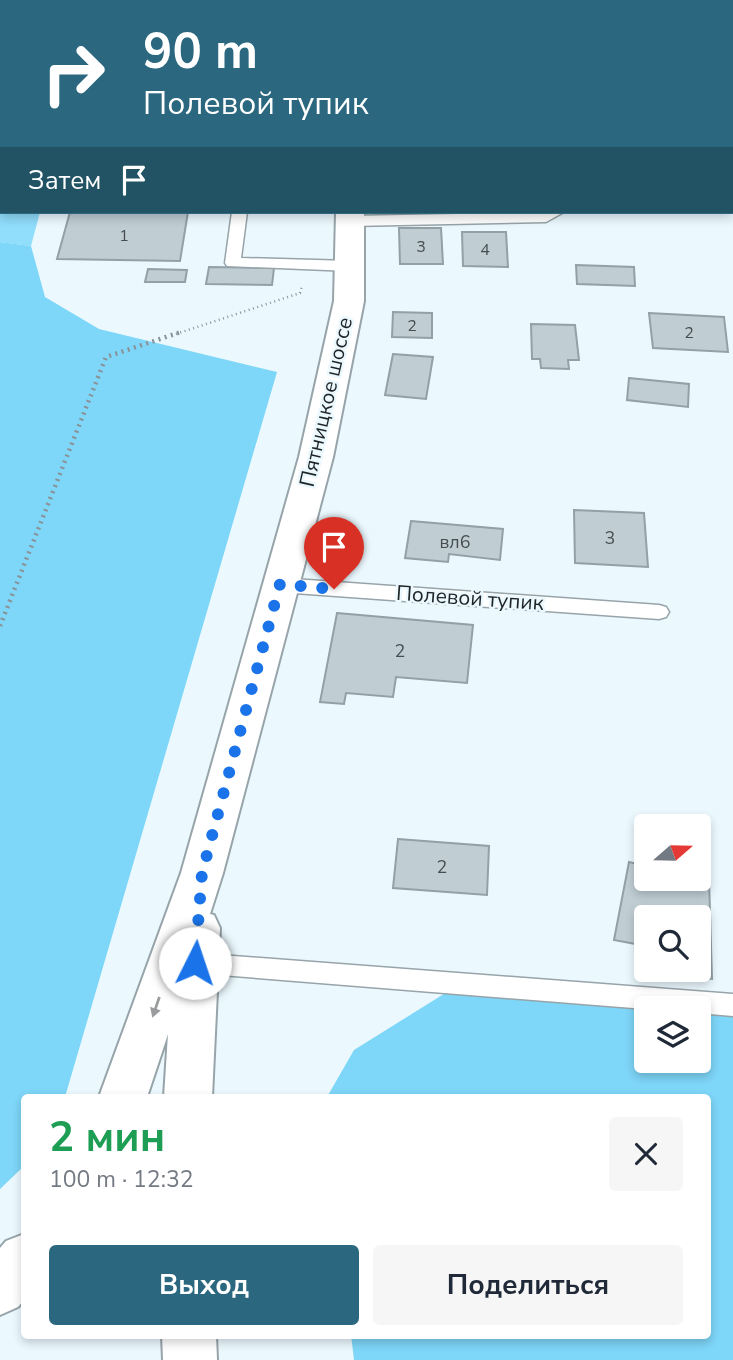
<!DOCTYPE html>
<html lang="ru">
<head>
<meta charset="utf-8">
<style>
	:root { --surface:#fff; --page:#f6f6f7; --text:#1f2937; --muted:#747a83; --accent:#2b687f }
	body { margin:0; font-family:"Nunito Sans",sans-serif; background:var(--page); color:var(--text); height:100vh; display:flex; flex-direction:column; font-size:26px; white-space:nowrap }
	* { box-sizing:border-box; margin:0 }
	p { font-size:23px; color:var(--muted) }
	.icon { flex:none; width:38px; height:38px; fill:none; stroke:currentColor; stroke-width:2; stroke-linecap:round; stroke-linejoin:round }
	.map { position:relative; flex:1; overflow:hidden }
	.drawer { position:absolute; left:21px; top:1094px; width:690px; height:245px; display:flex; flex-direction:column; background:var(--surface); border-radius:7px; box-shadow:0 4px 10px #0003 }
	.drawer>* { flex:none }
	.hud { position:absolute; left:0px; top:0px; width:733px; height:214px; box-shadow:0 4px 10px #0003; background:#2b687f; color:#fff; overflow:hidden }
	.needle { width:46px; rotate:70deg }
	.tools { position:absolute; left:634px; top:814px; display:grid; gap:14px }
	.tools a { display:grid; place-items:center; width:77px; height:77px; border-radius:7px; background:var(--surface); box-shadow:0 4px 10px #0003; font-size:35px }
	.pin { position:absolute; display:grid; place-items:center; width:60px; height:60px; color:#fff; margin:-72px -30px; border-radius:50% 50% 50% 0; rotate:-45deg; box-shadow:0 0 7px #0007 }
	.pin .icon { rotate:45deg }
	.me { position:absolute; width:77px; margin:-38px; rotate:4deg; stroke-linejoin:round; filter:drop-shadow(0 0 5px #0008) }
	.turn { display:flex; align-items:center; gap:24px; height:147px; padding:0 28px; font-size:32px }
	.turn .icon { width:91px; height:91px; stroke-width:2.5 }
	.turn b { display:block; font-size:49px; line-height:60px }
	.then { display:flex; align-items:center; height:66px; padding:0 28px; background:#0003; gap:14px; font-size:26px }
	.round { display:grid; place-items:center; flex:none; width:74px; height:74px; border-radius:7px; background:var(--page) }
	.summary { display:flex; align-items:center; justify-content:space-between; height:119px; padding:0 28px }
	h1 { font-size:42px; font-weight:700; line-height:52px; color:#1e9e55 }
	.action { display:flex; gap:14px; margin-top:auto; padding:14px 28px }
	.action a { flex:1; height:80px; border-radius:7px; background:var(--accent); color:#fff; font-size:28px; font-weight:700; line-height:80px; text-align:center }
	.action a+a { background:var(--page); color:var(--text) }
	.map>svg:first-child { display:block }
	.green { fill:#90ddfc }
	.forest { fill:#7ed6f8 }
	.building { fill:#c0ced4; stroke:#93a0a5; stroke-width:2 }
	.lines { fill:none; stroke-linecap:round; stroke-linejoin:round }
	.service-casing { stroke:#97a4a9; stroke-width:3 }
	.minor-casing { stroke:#97a4a9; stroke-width:4 }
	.primary-casing { stroke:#97a4a9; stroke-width:4 }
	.path-far1 { stroke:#899297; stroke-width:2.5; stroke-dasharray:1 3.5; stroke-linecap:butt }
	.path { stroke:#899297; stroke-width:4.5; stroke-dasharray:2 4.5; stroke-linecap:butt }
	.service { fill:#fff; fill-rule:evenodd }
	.minor { fill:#fff; fill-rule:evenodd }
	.primary { fill:#fff; fill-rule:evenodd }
	.oneway { fill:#9a9c9d }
	.route { stroke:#1a73e8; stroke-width:12; stroke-dasharray:0 21.6 }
	.labels { text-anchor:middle; stroke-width:5; stroke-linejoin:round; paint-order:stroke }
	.far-number-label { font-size:16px; fill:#474e52 }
	.number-label { font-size:18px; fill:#474e52 }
	.street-label { font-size:21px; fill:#1f2426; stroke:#ebf9ff }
</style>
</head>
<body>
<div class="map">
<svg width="733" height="1360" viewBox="0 0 733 1360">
	<rect width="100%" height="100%" fill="#ebf9ff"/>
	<path class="green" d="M 0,195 L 2,212 L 40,212 L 31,246 L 0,242 Z"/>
	<g class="forest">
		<path d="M 0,242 L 31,246 L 45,297 L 99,329 L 277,372 L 65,1097 L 24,1097 L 24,1166 L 0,1189 Z"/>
		<path d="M 447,992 L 646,1008 L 646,1060 L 698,1060 L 698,1009 L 733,1012 L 733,1360 L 354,1360 L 351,1335 L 707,1335 L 707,1097 L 327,1097 L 354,1050 Z"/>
	</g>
	<g class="building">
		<path d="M 70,212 L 188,212 L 180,261 L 57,259 Z"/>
		<path d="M 399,228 L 441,228 L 443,264 L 400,264 Z"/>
		<path d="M 462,232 L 506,232 L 508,267 L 463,266 Z"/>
		<path d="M 576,265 L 634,267 L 635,286 L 577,284 Z"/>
		<path d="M 209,267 L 274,268 L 272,285 L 206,284 Z"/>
		<path d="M 148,269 L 187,270 L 185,282 L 145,282 Z"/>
		<path d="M 393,312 L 432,313 L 432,338 L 392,337 Z"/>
		<path d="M 649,313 L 724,317 L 728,352 L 653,348 Z"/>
		<path d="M 531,324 L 575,325 L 579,360 L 568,360 L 569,369 L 541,368 L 540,359 L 532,359 Z"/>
		<path d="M 393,354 L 433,357 L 426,399 L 385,395 Z"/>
		<path d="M 629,378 L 689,384 L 688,407 L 627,400 Z"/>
		<path d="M 574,510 L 644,513 L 648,567 L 575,563 Z"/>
		<path d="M 411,521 L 503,529 L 500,560 L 449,554 L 448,562 L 405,558 Z"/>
		<path d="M 337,613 L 473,625 L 467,683 L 396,677 L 393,697 L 346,693 L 344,704 L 320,702 Z"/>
		<path d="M 398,839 L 489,846 L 487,895 L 393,888 Z"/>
		<path d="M 629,862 L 646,866 L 646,878 L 698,878 L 698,876 L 709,878 L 712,979 L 650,972 L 650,970 L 698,970 L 698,917 L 646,917 L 646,946 L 614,940 Z"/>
	</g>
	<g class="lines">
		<defs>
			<g id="service">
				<path d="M 176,0 L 188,0 L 175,2 Z"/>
				<rect x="247" y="0" width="12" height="2"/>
				<path d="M 232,212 L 247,212 L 241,258 L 351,261 L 359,266 L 351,271 L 227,266 L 225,263 Z"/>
				<path d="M 564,212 L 546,222 L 351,226 L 343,221 L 351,216 Z"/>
				<path d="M 280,578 L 659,605 L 666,607 L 669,612 L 666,617 L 659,619 L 280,592 L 273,590 L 270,585 L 273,580 Z"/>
				<path d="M 195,953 L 733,994 L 733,1016 L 698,1013 L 698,1008 L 646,1009 L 195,973 L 186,970 L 183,963 L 186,956 Z"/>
			</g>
			<rect id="minor" x="0" y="95" width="2" height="16"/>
			<g id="primary">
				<path d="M 316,0 L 340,0 L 340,2 L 317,2 Z"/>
				<path d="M 336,212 L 364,212 L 364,301 L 333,457 L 223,873 L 210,914 L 214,915 L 220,928 L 212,1097 L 164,1097 L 168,1034 L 147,1097 L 99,1097 L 181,873 L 299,457 L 334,301 Z"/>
				<path d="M 24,1234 L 24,1300 L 18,1307 L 0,1315 L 0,1248 L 6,1241 Z"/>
				<path d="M 162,1335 L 216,1335 L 217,1360 L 163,1360 Z"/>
			</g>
		</defs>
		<use href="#service" class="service-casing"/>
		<use href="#minor" class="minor-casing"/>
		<use href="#primary" class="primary-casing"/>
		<path class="path-far1" d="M 176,334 L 300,293 L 302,286"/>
		<path class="path" d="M 0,626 L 106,357 L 181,332"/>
		<use href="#service" class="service"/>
		<use href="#minor" class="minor"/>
		<use href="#primary" class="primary"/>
	</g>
	<defs><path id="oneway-solid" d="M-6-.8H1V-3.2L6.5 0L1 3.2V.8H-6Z" transform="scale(1.75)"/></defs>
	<use class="oneway" href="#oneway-solid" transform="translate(156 1007) rotate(109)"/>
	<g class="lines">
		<path class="route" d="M 195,963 L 202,873 L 280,584 L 334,589"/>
	</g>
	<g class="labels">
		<g class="far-number-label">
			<text x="124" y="241">1</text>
			<text x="421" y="252">3</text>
			<text x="485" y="255">4</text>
			<text x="412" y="331">2</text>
			<text x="689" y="338">2</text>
		</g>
		<g class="number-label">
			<text x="610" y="544">3</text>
			<text x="455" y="548">вл6</text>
			<text x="400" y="657">2</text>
			<text x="442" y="873">2</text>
		</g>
		<g class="street-label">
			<text transform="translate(326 402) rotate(-77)" y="7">Пятницкое шоссе</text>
			<text transform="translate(470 598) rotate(4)" y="7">Полевой тупик</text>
		</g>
	</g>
</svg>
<div class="tools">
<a><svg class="needle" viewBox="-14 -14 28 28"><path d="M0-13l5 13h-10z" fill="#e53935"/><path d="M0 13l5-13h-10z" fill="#747a83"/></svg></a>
<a><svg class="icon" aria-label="search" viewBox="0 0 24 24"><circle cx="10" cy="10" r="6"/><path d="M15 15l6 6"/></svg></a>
<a><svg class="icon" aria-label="layers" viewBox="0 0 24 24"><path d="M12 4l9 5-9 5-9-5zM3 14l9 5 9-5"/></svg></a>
</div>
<div class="pin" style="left:334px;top:589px;background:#d93025"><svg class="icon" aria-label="arrive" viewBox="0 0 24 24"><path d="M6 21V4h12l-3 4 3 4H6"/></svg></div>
<svg class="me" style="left:195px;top:963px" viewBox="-20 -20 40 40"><circle r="19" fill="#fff"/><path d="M0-13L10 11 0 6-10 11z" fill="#1a73e8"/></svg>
<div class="hud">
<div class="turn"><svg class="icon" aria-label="right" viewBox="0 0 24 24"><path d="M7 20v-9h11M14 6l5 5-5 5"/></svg><div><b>90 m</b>Полевой тупик</div></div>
<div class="then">Затем<svg class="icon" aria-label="arrive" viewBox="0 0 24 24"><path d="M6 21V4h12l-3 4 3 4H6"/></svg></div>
</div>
<section class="drawer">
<div class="summary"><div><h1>2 мин</h1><p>100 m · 12:32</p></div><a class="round"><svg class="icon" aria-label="close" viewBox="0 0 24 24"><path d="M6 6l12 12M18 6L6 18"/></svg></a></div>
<div class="action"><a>Выход</a><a>Поделиться</a></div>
</section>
</div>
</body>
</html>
